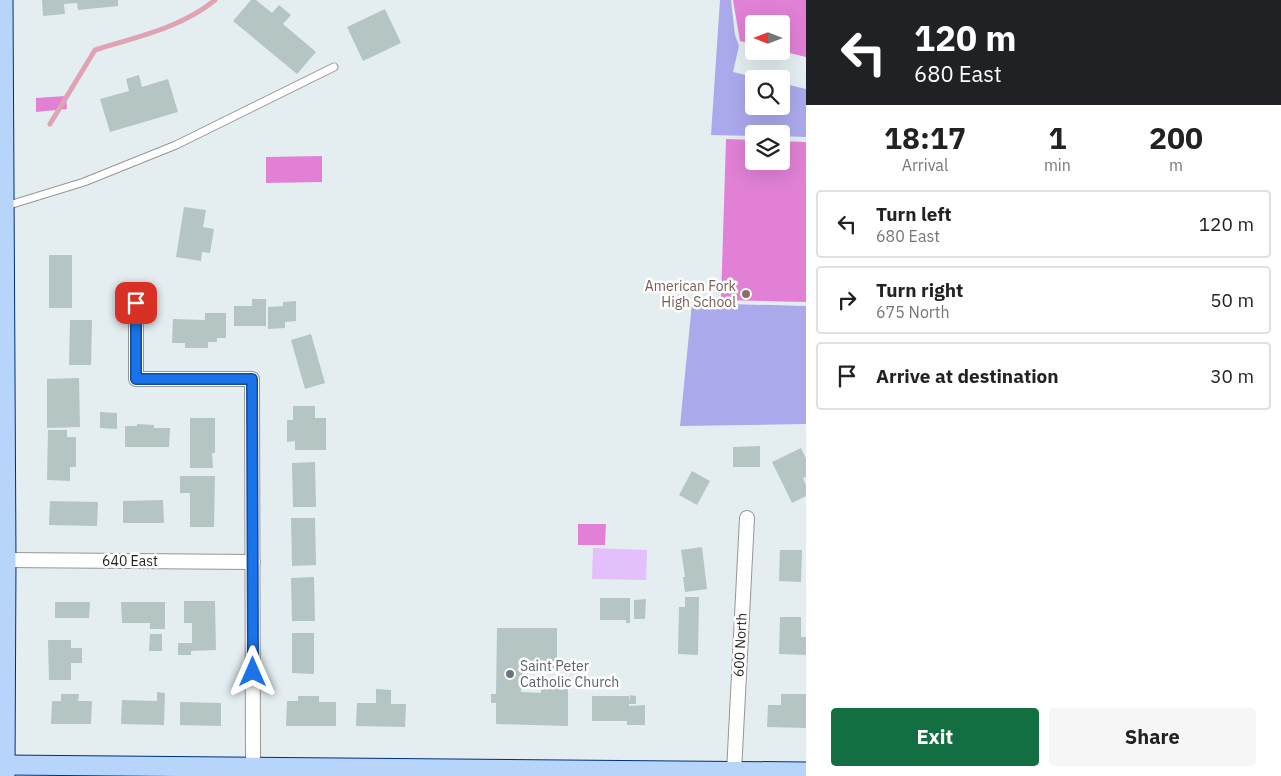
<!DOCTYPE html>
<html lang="en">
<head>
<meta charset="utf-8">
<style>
	:root { --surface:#fff; --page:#f6f6f6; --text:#222; --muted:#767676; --line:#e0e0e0; --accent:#136f42 }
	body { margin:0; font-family:"IBM Plex Sans",sans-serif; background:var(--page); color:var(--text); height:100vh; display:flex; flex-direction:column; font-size:19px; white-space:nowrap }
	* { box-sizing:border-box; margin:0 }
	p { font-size:16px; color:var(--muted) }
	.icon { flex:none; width:28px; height:28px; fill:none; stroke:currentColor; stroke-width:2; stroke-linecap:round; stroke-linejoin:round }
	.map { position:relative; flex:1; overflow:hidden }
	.side { display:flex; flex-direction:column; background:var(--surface); width:475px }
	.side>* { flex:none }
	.banner { background:#202124; color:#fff; overflow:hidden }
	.needle { width:32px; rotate:270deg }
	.fabs { position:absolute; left:745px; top:15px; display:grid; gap:10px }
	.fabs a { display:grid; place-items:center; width:45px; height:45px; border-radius:5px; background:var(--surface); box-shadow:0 5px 20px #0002; font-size:25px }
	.pin { position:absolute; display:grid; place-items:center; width:42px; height:42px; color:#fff; margin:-21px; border-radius:10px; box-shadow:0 2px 8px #0006 }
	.me { position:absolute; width:55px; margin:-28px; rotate:0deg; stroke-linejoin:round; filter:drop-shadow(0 0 4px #0008) }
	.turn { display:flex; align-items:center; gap:18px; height:105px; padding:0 25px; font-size:22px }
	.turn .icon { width:65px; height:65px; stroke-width:2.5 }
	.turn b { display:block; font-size:35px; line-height:42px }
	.eta { display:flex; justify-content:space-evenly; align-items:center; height:85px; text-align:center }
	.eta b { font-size:30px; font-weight:700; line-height:35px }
	.action { display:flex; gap:10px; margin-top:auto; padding:10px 25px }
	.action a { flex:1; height:58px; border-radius:5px; background:var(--accent); color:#fff; font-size:20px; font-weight:700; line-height:58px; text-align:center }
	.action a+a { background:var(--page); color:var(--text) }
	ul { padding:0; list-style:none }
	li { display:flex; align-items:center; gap:15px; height:68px; margin:0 10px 8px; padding:0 15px; border:2px solid var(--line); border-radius:5px }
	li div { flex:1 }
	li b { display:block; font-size:19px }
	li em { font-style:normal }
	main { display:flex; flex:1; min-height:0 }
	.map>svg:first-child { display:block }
	.grass { fill:#aaa9ec }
	.park { fill:#e3c0fb }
	.pitch { fill:#e180d5 }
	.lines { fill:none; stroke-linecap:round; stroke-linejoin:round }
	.stream { stroke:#dfa3b3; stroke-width:5 }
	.building { fill:#b4c5c4 }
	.lane-casing { stroke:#969696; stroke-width:9 }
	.street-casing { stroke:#969696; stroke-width:16 }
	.secondary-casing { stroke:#012f7a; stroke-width:21 }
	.lane { stroke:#fff; stroke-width:7 }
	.street { stroke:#fff; stroke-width:14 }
	.secondary { stroke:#b7d5fb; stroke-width:19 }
	.route-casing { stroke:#114b97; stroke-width:12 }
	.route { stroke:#1a73e8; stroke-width:9 }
	.education-dot { fill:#8d6e63; stroke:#fff; stroke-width:2 }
	.worship-dot { fill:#6b7280; stroke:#fff; stroke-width:2 }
	.labels { text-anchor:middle; stroke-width:5; stroke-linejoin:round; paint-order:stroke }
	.education-label { font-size:14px; fill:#785e54; stroke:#fff; text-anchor:end }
	.street-label { font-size:14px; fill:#1f1f1f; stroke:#fff }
	.worship-label { font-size:14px; fill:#5b616d; stroke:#fff; text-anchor:start }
</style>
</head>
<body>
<main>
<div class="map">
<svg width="806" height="776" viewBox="0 0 806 776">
	<rect width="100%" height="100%" fill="#e4eef0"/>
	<g class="grass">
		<path d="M 720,0 L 731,0 L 735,35 L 739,46 L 733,72 L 762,79 L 754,79 L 754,106 L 781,106 L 781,83 L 806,89 L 806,137 L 781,136 L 781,134 L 754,134 L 754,136 L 711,135 Z"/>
		<path d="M 692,303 L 806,306 L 806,424 L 680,426 Z"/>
	</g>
	<path class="park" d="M 593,548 L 647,550 L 646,580 L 592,579 Z"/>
	<g class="pitch">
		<path d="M 733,0 L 806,0 L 806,57 L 781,51 L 781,24 L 754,24 L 754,44 L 740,41 Z"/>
		<path d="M 66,96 L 67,109 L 36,112 L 36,98 Z"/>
		<path d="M 726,139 L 754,140 L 754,161 L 781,161 L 781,141 L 806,142 L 806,302 L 721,300 Z"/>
		<path d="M 322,156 L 322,182 L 266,183 L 266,157 Z"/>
		<path d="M 578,524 L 606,524 L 605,545 L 578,545 Z"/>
	</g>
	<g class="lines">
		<path class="stream" d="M 50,124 L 95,50 C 136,37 181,28 215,0"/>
	</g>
	<g class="building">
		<path d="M 42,0 L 118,0 L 118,6 L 78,10 L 77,3 L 64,4 L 65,14 L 43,16 Z"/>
		<path d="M 251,0 L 256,0 L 272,13 L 279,5 L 291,15 L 283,24 L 316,52 L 297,74 L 233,21 Z"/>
		<path d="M 385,9 L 401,43 L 363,61 L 347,27 Z"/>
		<path d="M 139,75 L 142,87 L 168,79 L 178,112 L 110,132 L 100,99 L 129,91 L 126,79 Z"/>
		<path d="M 184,207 L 206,210 L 203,227 L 214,229 L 210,253 L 202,252 L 201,261 L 176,257 Z"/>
		<rect x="49" y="255" width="23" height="53"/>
		<path d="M 252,299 L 266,299 L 266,326 L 234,326 L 234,306 L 252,306 Z"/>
		<path d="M 296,301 L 296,321 L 285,322 L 285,328 L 268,329 L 268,307 L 283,306 L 283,302 Z"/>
		<path d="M 205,313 L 226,313 L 226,338 L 217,338 L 217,342 L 208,342 L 208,348 L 185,348 L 185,343 L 172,343 L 173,319 L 205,320 Z"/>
		<path d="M 70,320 L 92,320 L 91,365 L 69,365 Z"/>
		<path d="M 311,334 L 325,383 L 305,389 L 291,340 Z"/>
		<path d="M 79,378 L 80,427 L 47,428 L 47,379 Z"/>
		<path d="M 293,406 L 315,406 L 315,418 L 326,418 L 326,450 L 295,450 L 295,441 L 287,442 L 287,420 L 293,420 Z"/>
		<path d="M 100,412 L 117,413 L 117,429 L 100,428 Z"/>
		<path d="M 190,418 L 215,418 L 215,453 L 212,453 L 213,468 L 190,468 Z"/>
		<path d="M 137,424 L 154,425 L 154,428 L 170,428 L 169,447 L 125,447 L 125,426 L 137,426 Z"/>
		<path d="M 48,430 L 67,430 L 67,437 L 76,437 L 76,467 L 70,467 L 70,481 L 47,480 Z"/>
		<path d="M 760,446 L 760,467 L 733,467 L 733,447 Z"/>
		<path d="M 801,448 L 806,459 L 806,477 L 803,478 L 806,485 L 806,496 L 792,503 L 772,462 Z"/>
		<path d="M 315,462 L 316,507 L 293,507 L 292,463 Z"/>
		<path d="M 692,471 L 710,481 L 697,505 L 679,495 Z"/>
		<path d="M 180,476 L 215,476 L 214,527 L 190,527 L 190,493 L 180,493 Z"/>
		<path d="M 163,500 L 164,523 L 123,523 L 123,501 Z"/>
		<path d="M 50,501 L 98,502 L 97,526 L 49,525 Z"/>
		<path d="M 291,518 L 315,518 L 316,565 L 292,566 Z"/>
		<path d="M 702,547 L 707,589 L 685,592 L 683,577 L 685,577 L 681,550 Z"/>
		<path d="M 780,550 L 802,550 L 801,582 L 779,581 Z"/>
		<path d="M 314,577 L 315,621 L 292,621 L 291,578 Z"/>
		<path d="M 685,597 L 699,597 L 698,655 L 678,654 L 679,607 L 685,607 Z"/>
		<path d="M 600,598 L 630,598 L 630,623 L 626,623 L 626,620 L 600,620 Z"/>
		<path d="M 646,599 L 645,619 L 634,619 L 634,600 Z"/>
		<path d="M 184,601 L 215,601 L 216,650 L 191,651 L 191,655 L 178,655 L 178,643 L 192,643 L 192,623 L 184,623 Z"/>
		<path d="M 55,602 L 90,602 L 89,618 L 55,618 Z"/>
		<path d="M 121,602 L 165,602 L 165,629 L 150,629 L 150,623 L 122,623 Z"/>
		<path d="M 780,617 L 801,617 L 801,637 L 806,637 L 806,655 L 779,654 Z"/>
		<path d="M 497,628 L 557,628 L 557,670 L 524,669 L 521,692 L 541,693 L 541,689 L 568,688 L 568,726 L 496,724 L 496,703 L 491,703 L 491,694 L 496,694 Z"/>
		<path d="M 292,633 L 314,633 L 314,674 L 292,673 Z"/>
		<path d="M 150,634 L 162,634 L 162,651 L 149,651 Z"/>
		<path d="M 48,640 L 71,640 L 71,648 L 82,648 L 82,663 L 71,663 L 71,680 L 49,680 Z"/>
		<path d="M 376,689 L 391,690 L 391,704 L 406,704 L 405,727 L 356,726 L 357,703 L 376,703 Z"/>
		<path d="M 157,692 L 165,693 L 164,725 L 121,724 L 122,700 L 157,701 Z"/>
		<path d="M 61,694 L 79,694 L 78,701 L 92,701 L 91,724 L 51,724 L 52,701 L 61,701 Z"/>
		<path d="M 781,694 L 806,694 L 806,728 L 767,727 L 768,705 L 781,705 Z"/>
		<path d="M 630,695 L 636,696 L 636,704 L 629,704 L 629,706 L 645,705 L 645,725 L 627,725 L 627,721 L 592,721 L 592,696 L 629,696 L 630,702 Z"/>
		<path d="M 298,696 L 319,696 L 319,702 L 336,702 L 336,726 L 286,726 L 287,701 L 298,701 Z"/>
		<path d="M 180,702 L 221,703 L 221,726 L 180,725 Z"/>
	</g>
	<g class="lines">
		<defs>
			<path id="lane" d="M 6,206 L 84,182 L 176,145 L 334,67"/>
			<g id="street">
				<path d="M 136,303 L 136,379 L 252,379 L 253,767"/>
				<path d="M 6,560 L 253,562"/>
				<path d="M 734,772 L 747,518"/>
			</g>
			<g id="secondary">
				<path d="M 3,0 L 6,560 L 5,776"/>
				<path d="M 5,765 L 806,772"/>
			</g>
		</defs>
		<use href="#lane" class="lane-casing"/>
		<use href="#street" class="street-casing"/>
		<use href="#secondary" class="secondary-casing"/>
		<use href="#lane" class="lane"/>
		<use href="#street" class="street"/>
		<use href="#secondary" class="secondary"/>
	</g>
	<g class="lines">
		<defs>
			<path id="route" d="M 136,303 L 136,379 L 252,379 L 253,672"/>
		</defs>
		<use href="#route" class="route-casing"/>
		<use href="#route" class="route"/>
	</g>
	<circle class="education-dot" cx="746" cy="294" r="5"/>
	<circle class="worship-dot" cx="510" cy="674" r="5"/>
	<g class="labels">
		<g class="education-label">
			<text x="736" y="291">American Fork<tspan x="736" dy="16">High School</tspan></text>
		</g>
		<g class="street-label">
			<text x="130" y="566">640 East</text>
			<text transform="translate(740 645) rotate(-87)" y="5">600 North</text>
		</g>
		<g class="worship-label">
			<text x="520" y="671">Saint Peter<tspan x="520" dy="16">Catholic Church</tspan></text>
		</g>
	</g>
</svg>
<div class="fabs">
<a><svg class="needle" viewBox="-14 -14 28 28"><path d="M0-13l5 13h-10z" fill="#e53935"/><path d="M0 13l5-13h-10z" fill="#767676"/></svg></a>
<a><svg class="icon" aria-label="search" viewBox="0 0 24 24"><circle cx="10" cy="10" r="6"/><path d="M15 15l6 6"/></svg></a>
<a><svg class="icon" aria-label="layers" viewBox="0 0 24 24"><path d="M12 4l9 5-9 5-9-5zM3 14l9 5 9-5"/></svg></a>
</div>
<div class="pin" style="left:136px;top:303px;background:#d93025"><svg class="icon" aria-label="arrive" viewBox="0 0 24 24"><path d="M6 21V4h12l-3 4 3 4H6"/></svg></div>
<svg class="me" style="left:253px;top:672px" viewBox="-20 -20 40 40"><path d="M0-17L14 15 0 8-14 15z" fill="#1a73e8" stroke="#fff" stroke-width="4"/></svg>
</div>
<section class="side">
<div class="banner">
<div class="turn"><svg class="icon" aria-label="left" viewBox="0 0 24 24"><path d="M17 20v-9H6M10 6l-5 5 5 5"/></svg><div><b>120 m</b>680 East</div></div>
</div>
<div class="eta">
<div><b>18:17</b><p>Arrival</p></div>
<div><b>1</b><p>min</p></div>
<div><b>200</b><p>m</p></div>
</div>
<ul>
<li><svg class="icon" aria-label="left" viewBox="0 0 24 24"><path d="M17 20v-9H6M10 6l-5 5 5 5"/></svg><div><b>Turn left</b><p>680 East</p></div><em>120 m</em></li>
<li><svg class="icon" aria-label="right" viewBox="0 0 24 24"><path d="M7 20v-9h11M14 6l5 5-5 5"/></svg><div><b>Turn right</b><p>675 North</p></div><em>50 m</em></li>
<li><svg class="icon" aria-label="arrive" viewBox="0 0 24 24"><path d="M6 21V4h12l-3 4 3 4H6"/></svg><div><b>Arrive at destination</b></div><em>30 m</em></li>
</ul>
<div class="action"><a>Exit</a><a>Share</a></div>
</section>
</main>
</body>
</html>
